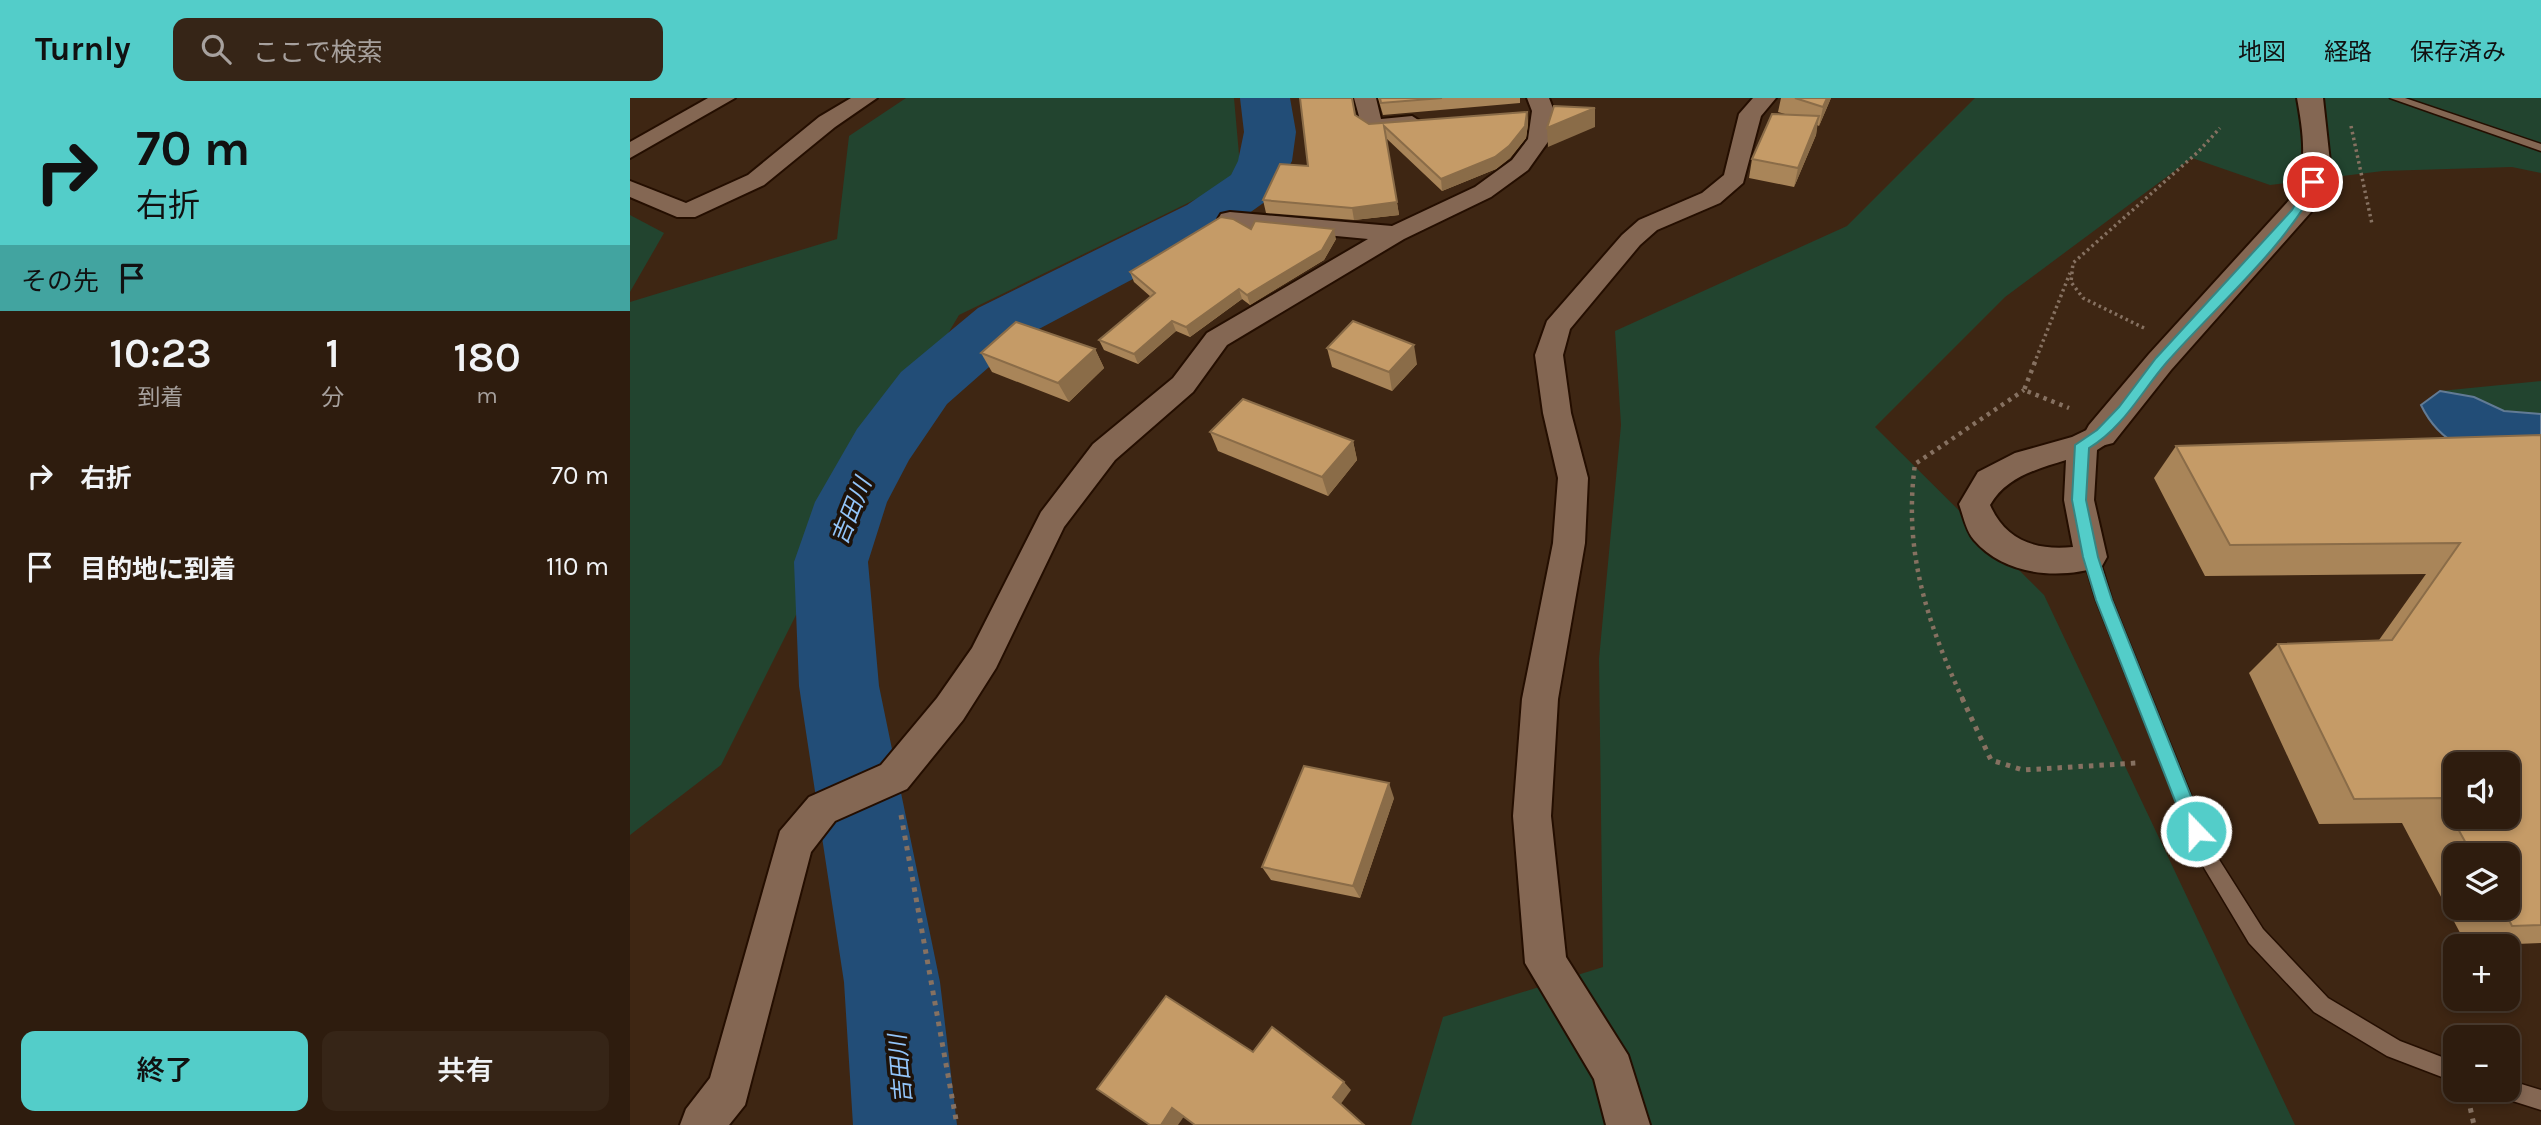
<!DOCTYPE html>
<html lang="ja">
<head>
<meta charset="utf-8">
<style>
	:root { --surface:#2e1c0e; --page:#362517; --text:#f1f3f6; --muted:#a7a19e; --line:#493a2e; --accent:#53cdc9 }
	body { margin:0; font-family:Karla,"Noto Sans JP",sans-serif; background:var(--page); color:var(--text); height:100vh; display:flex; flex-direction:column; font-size:26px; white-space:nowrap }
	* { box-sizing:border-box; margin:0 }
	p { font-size:23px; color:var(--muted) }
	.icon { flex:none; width:38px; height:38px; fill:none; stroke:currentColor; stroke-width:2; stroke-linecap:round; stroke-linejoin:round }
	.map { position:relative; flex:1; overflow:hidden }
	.details { display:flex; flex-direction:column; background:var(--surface); width:630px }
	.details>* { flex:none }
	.top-card { background:#53cdc9; color:#111; overflow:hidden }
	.tools { position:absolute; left:1813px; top:654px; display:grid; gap:14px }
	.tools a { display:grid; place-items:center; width:77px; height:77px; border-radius:14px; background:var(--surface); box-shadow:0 4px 10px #0003,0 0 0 2px var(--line); font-size:35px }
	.pin { position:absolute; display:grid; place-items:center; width:60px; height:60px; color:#fff; margin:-30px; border:4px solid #fff; border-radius:50%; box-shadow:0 2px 7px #0007 }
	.me { position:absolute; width:77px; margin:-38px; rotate:338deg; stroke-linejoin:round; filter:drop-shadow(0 0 5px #0008) }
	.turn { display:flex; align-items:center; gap:24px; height:147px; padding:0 21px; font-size:32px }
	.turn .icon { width:91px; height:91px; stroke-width:2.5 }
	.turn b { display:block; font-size:49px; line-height:60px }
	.then { display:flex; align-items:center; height:66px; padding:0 21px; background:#0003; gap:14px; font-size:26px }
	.eta { display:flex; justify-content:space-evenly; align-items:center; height:119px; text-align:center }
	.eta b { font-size:42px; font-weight:600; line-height:49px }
	.cta { display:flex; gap:14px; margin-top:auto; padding:14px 21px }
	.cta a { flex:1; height:80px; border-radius:14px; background:var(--accent); color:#111; font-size:28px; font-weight:600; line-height:80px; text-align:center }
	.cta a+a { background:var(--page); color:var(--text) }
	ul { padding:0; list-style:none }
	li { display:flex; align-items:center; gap:21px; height:91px; padding:0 21px }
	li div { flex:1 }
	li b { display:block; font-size:26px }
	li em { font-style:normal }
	header { display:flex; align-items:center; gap:42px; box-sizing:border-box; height:98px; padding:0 35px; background:var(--accent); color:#111 }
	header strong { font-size:33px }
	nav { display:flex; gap:38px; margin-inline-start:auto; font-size:24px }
	.search { width:490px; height:63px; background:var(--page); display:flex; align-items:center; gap:18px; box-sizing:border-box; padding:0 24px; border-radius:14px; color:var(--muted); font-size:26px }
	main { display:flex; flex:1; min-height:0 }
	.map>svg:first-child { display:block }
	.green { fill:#22442f }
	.water { fill:#224d77; stroke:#627b95; stroke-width:2 }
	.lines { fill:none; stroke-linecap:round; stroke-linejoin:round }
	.river { fill:#224d77; fill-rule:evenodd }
	.service-casing { stroke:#240e00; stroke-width:3 }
	.minor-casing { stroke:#240e00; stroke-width:4 }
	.tertiary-casing { stroke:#240e00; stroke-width:4 }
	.path-far2 { stroke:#867161; stroke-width:3.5; stroke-dasharray:2.5 3.5; stroke-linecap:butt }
	.path-far1 { stroke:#867161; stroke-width:4.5; stroke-dasharray:3.5 5; stroke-linecap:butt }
	.path { stroke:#867161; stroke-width:5; stroke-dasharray:4.5 6; stroke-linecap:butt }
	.service { fill:#846753; fill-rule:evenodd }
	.minor { fill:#846753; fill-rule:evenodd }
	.tertiary { fill:#846753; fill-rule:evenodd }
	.wall { fill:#a98559; fill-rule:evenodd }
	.shaded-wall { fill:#8a6c48 }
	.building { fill:#c59b67; stroke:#8a6c48; stroke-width:2; fill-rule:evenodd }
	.route { fill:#53cdc9; stroke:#368583; stroke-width:2 }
	.labels { text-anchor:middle; stroke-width:7; stroke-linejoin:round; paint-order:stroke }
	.water-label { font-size:23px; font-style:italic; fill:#93c5fa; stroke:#1d120a }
</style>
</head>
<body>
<header>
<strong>Turnly</strong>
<div class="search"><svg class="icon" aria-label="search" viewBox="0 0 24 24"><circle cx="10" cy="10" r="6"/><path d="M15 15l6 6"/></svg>ここで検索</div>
<nav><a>地図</a><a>経路</a><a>保存済み</a></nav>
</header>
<main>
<section class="details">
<div class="top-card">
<div class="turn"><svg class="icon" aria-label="right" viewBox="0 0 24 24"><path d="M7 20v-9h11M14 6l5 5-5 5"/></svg><div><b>70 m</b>右折</div></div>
<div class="then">その先<svg class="icon" aria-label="arrive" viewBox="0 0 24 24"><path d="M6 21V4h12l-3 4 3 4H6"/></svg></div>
</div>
<div class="eta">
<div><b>10:23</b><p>到着</p></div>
<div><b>1</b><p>分</p></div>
<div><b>180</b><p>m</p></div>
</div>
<ul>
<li><svg class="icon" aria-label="right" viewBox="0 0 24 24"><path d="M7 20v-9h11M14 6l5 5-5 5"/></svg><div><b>右折</b></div><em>70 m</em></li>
<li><svg class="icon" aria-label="arrive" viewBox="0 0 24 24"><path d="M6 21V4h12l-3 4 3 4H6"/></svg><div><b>目的地に到着</b></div><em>110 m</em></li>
</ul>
<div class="cta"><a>終了</a><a>共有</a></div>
</section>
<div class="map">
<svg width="1911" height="1027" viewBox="0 0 1911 1027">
	<rect width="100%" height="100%" fill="#3e2613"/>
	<g class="green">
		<path d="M 276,0 L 604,0 L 611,79 L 329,217 L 250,349 L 91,667 L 0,737 L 0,204 L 207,141 L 219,38 Z"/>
		<path d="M 1345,0 L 1911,0 L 1911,75 L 1882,69 L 1753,73 L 1640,87 L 1562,60 L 1375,199 L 1245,329 L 1414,497 L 1665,1027 L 781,1027 L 813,919 L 973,869 L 969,561 L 991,327 L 985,233 L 1217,128 Z"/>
		<path d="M 0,117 L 34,135 L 0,194 Z"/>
		<path d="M 1911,283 L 1911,316 L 1874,313 L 1844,299 L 1810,293 Z"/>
	</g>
	<path class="water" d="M 1810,293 L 1844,299 L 1874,313 L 1911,316 L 1911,369 C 1861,357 1816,359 1791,307 Z"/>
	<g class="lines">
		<path class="river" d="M 610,0 L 660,0 L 666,34 L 662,63 L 643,98 L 597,131 L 392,240 L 317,306 L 279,362 L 257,404 L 238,464 L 249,588 L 310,884 L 327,1027 L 223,1027 L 214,884 L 169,588 L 164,464 L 185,404 L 227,331 L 271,274 L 348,210 L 557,107 L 601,77 L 608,63 L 614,34 Z"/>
		<defs>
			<g id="service">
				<path d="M 1760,0 L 1775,0 L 1911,46 L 1911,53 Z"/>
				<path d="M 1461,453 L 1469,459 L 1482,502 L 1583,752 L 1633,831 L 1698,900 L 1770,943 L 1825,964 L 1825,984 L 1757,958 L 1684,914 L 1619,845 L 1570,763 L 1466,502 L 1453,459 Z"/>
				<path d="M 1878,982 L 1911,992 L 1911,1012 L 1870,999 L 1867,992 L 1878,992 Z"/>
			</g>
			<g id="minor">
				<path d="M 78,0 L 105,0 L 0,60 L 0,44 Z"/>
				<path d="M 221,0 L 247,0 L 205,29 L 134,87 L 65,119 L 47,119 L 0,99 L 0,83 L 56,105 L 118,77 L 189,19 Z"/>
				<path d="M 724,0 L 746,0 L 751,21 L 782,18 L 793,25 L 782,32 L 733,33 Z"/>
				<path d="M 897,0 L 919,0 L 924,13 L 920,41 L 898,72 L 861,99 L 774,141 L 597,247 L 563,294 L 485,362 L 434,429 L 366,570 L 333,622 L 277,691 L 205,723 L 181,754 L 115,1007 L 99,1027 L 50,1027 L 56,1011 L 80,980 L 150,733 L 179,699 L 251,667 L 307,600 L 342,550 L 411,414 L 463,346 L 543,280 L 577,235 L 738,141 L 600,128 L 591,126 L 588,121 L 591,116 L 600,114 L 762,128 L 845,89 L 882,62 L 898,41 L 902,13 Z"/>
				<path d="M 1123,0 L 1146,0 L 1131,18 L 1113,85 L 1090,105 L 1027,132 L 1010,147 L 940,231 L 933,257 L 941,315 L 958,380 L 955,445 L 928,601 L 921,718 L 936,859 L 998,957 L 1020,1027 L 976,1027 L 964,981 L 895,865 L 883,718 L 892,601 L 923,445 L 928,380 L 913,315 L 905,257 L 917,223 L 992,137 L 1009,122 L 1072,95 L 1094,77 L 1109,16 Z"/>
				<path d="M 1471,325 L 1481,329 L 1486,336 L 1481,343 L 1467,352 L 1464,402 L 1477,459 L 1472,468 C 1430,482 1375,478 1344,442 C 1336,433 1333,417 1329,406 L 1348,374 L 1385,355 L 1442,339 ZM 1436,362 L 1434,402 L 1443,449 C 1406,453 1375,442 1360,407 C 1376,379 1407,371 1436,362 Z"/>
			</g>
			<path id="tertiary" d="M 1667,0 L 1693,0 L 1700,64 L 1695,88 L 1681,114 L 1541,272 L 1483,345 L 1471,348 L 1459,345 L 1454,336 L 1459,327 L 1519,256 L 1662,99 C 1679,69 1673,33 1667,0 Z"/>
		</defs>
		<use href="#service" class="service-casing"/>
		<use href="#minor" class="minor-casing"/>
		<use href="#tertiary" class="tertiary-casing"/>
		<g class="path-far2">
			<path d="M 1721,28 L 1742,126"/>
			<path d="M 1514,230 L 1453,200 L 1441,184 L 1443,165 L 1568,54 L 1590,30"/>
			<path d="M 1404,266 L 1440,175"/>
		</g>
		<g class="path-far1">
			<path d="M 1405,264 L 1394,292 L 1439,310"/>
			<path d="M 1333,602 C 1297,524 1273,453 1285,366 L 1394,292"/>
		</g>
		<g class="path">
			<path d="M 1332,600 L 1361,662 L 1393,672 L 1507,665"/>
			<path d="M 271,717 L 327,1027"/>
			<path d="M 1838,1000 L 1844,1027"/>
		</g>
		<use href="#service" class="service"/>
		<use href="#minor" class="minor"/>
		<use href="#tertiary" class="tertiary"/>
	</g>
	<g class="wall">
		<path d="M 748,0 L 890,0 L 890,5 L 753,17 Z"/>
		<path d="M 1151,0 L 1201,0 L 1189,28 L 1187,27 L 1186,37 L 1164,89 L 1119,80 L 1122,61 L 1155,16 L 1148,14 Z"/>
		<path d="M 897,14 L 898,26 L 896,40 L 880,60 L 866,71 L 812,93 L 756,40 L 769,117 L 724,122 L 636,115 L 633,102 L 678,68 L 725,17 L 739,26 Z"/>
		<path d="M 621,131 L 706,141 L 694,162 L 620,207 L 612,201 L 560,239 L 546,233 L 508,266 L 474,252 L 469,242 L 521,199 L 504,184 L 500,174 Z"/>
		<path d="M 697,250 L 787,266 L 762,293 L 702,269 Z"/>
		<path d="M 465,251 L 474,270 L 439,304 L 362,274 L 351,255 Z"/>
		<path d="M 580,334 L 723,343 L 727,362 L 698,398 L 588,353 Z"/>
		<path d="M 1911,337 L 1911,845 L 1837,848 L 1772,725 L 1689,726 L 1619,575 L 1648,546 L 1749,542 L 1796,476 L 1575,478 L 1524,380 L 1546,348 ZM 1825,758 L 1878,758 L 1878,810 L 1825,810 Z"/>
		<path d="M 764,700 L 730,800 L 641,782 L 632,769 Z"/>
	</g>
	<g class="shaded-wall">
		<path d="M 1197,0 L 1201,0 L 1189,28 L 1193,9 Z"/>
		<path d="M 965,10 L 965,29 L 918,49 L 917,30 Z"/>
		<path d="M 897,14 L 898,26 L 896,40 L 880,60 L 866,71 L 812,93 L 811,81 Z"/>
		<path d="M 1189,18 L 1186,37 L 1164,89 L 1168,70 Z"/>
		<path d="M 767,104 L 769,117 L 724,122 L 722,110 Z"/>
		<path d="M 704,131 L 706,141 L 694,162 L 620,207 L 617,197 Z"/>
		<path d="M 609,191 L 612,201 L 560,239 L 556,229 Z"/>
		<path d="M 542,223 L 546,233 L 508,266 L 504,256 Z"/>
		<path d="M 784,247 L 787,266 L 762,293 L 759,274 Z"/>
		<path d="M 465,251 L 474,270 L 439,304 L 428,285 Z"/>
		<path d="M 723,343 L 727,362 L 698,398 L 692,379 Z"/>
		<path d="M 759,685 L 764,700 L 730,800 L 723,788 Z"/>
		<path d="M 714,984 L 721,992 L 710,1007 L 703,999 Z"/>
		<path d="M 542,1010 L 555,1017 L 548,1027 L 531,1027 Z"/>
	</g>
	<g class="building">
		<path d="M 670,0 L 722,0 L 725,17 L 739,26 L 897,14 L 895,28 L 879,48 L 865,59 L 811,81 L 754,28 L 767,104 L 722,110 L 633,102 L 650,66 L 678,68 Z"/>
		<path d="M 750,0 L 812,0 L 751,5 Z"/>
		<path d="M 1165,0 L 1197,0 L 1193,9 Z"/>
		<path d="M 924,8 L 965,10 L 917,30 Z"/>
		<path d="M 1142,16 L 1189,18 L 1168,70 L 1122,61 Z"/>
		<path d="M 591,119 L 603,121 L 621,131 L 625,123 L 704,131 L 692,152 L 617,197 L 609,191 L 556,229 L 542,223 L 504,256 L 469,242 L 525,195 L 500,174 Z"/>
		<path d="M 723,223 L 784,247 L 759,274 L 697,250 Z"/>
		<path d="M 386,224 L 465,251 L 428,285 L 351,255 Z"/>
		<path d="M 613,301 L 723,343 L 692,379 L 580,334 Z"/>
		<path d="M 1911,337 L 1911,827 L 1882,828 L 1873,810 L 1878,810 L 1878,758 L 1843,758 L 1811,700 L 1724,701 L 1648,546 L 1762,542 L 1830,445 L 1600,447 L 1546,348 ZM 1825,667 L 1878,667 L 1878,719 L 1825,719 Z"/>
		<path d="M 674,668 L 759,685 L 723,788 L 632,769 Z"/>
		<path d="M 536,898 L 623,954 L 642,929 L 714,984 L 703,999 L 734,1027 L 565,1027 L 542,1010 L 531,1027 L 520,1027 L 467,991 Z"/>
	</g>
	<path class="route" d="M 1679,82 L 1689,84 C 1653,152 1588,206 1537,264 C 1511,294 1494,329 1459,350 L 1456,402 L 1468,459 L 1482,502 L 1575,733 L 1573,739 L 1566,742 L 1560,739 L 1557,733 L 1466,502 L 1453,459 L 1442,402 L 1445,347 L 1467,332 L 1489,309 L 1526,260 L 1662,112 Z"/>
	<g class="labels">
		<g class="water-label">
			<text transform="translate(221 413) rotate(-68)" y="8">吉田川</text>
			<text transform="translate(270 971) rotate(-95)" y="8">吉田川</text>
		</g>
	</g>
</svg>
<div class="tools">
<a><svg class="icon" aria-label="sound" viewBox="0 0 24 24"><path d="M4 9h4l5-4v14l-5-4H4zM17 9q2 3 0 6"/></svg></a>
<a><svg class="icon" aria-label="layers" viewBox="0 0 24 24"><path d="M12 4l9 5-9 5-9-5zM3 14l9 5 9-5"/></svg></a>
<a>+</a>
<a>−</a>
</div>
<div class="pin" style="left:1683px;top:84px;background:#d93025"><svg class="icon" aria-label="arrive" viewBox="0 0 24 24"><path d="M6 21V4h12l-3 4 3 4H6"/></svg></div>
<svg class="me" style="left:1566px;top:733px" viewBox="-20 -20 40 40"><circle r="17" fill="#53cdc9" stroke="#fff" stroke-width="3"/><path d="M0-11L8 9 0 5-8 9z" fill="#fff"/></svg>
</div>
</main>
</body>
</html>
